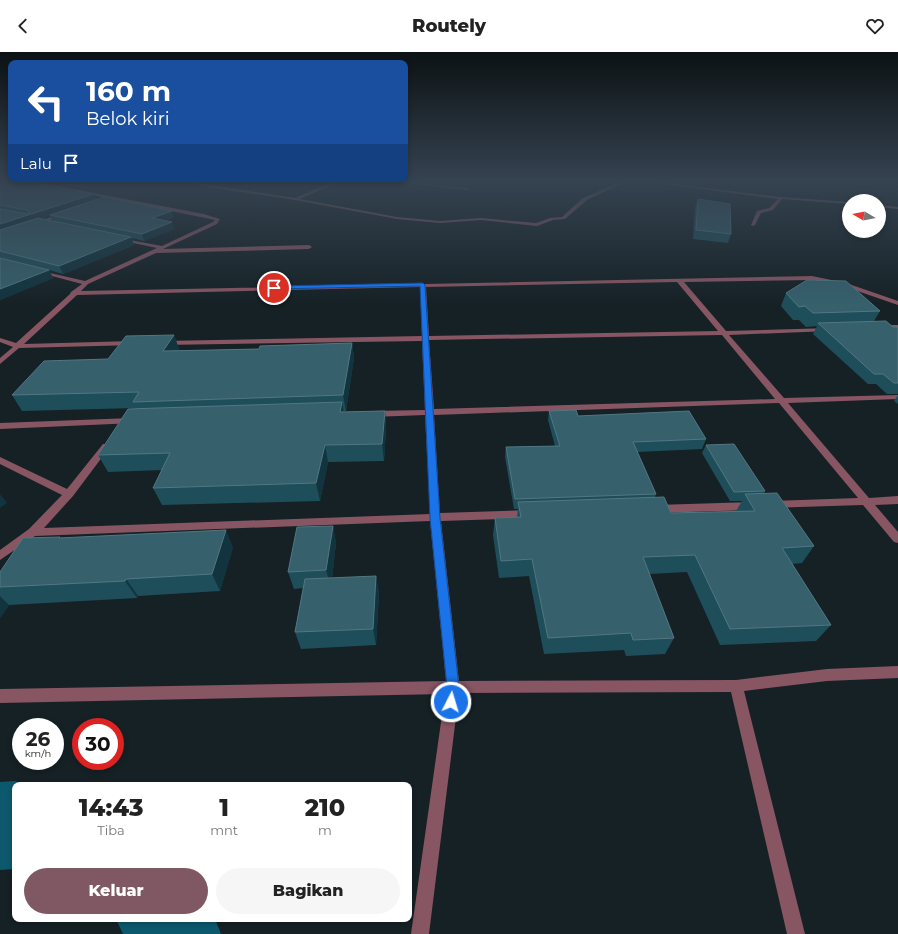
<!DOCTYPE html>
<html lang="id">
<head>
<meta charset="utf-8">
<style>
	:root { --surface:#fff; --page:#f6f6f6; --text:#222; --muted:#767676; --accent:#7f5863 }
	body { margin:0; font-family:Montserrat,sans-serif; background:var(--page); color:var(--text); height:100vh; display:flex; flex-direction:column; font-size:15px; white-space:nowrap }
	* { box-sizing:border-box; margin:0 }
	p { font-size:13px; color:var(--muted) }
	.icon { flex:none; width:22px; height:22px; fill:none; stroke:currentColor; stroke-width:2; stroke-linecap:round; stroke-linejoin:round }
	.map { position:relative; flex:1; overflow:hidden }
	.sheet { position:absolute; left:12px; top:730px; width:400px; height:140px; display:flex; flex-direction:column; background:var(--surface); border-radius:8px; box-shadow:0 2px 6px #0003 }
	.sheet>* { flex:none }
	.hud { position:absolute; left:8px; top:8px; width:400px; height:122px; border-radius:8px; box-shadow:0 2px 6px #0003; background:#1a4fa0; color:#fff; overflow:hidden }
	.needle { width:26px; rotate:279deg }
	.tools { position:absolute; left:842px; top:142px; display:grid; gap:8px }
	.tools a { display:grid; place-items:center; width:44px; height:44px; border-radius:50%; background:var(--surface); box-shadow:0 2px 6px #0003; font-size:20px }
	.speed { position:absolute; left:12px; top:666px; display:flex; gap:8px; font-size:20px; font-weight:700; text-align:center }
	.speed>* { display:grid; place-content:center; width:52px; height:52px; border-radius:50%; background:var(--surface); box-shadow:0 2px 6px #0003; line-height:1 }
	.speed small { font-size:10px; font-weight:400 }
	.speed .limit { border:6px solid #d22; background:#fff; color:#111 }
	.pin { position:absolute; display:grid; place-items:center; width:34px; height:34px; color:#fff; margin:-17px; border:2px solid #fff; border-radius:50%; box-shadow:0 1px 4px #0007 }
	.me { position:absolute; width:44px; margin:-22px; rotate:5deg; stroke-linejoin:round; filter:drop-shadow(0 0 3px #0008) }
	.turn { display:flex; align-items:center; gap:14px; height:84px; padding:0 12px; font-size:18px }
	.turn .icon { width:52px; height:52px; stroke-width:2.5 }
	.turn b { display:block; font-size:28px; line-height:34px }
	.then { display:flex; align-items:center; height:38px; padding:0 12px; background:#0003; gap:8px; font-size:15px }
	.eta { display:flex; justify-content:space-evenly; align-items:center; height:68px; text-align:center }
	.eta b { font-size:24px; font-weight:800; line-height:28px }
	.button { display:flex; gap:8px; margin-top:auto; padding:8px 12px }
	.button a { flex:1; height:46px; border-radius:24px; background:var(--accent); color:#fff; font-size:16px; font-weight:800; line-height:46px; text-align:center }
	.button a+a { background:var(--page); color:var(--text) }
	header { display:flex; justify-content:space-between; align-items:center; height:52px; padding:0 12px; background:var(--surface); font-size:18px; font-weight:800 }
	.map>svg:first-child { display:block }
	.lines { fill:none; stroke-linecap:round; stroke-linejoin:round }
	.river { fill:#0c596d; fill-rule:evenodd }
	.minor { fill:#885563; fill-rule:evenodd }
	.wall { fill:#1f4e5b; fill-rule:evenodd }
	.shaded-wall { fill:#11343e }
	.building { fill:#35606c; stroke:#527782 }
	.route { fill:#1a73e8; stroke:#114b97 }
</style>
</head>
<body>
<header><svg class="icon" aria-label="back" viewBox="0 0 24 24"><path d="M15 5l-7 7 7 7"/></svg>Routely<svg class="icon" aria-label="heart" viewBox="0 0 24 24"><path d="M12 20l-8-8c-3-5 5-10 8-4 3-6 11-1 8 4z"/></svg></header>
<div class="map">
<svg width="898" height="882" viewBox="0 0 898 882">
	<rect width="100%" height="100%" fill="#152125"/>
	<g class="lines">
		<g class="river">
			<path d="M 15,729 L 24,733 L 15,733 L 15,817 L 0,818 L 0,730 Z"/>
			<path d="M 116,867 L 215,867 L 221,882 L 123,882 Z"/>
		</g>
		<g class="minor">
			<path d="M 29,130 L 36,130 L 204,162 L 220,167 L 217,172 L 163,197 L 309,193 L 312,195 L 309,197 L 156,201 L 88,232 L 81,239 L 812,224 L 846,231 L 898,249 L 898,253 L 843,234 L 812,228 L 684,230 L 726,279 L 831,276 L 831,278 L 829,279 L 729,283 L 784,346 L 898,343 L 898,347 L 788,351 L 869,446 L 898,444 L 898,452 L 875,453 L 898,480 L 898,491 L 894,490 L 863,453 L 768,456 L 767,453 L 768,450 L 772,449 L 858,446 L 779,351 L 434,363 L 440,461 L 530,458 L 534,459 L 535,462 L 534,465 L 530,466 L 441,469 L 459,629 L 736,628 L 827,617 L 898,614 L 898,626 L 827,629 L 744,639 L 805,882 L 787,882 L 731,640 L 459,641 L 429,882 L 411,882 L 445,642 L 0,651 L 0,637 L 446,629 L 430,469 L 35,484 L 0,508 L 0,498 L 29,477 L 62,443 L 0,412 L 0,405 L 67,437 L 103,392 L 109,392 L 111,394 L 109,396 L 73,444 L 44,476 L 430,462 L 425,363 L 372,365 L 368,362 L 372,359 L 425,358 L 422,289 L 163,293 L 159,291 L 163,289 L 422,284 L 420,235 L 77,243 L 24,292 L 133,289 L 137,291 L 136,293 L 19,296 L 0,312 L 0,306 L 13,295 L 0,290 L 0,286 L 16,291 L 70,242 L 71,240 L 82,232 L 37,220 L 37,218 L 85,229 L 157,196 L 119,188 L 119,186 L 162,194 L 213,170 L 215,168 ZM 677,230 L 718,279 L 429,284 L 426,235 ZM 722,283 L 775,347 L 434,357 L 429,288 Z"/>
			<path d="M 189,130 L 295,146 L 333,130 L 338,130 L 300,147 L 397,165 L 440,169 L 481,166 L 536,171 L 550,166 L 562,165 L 583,146 L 620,130 L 625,130 L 587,148 L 565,167 L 553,168 L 537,174 L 481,168 L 440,171 L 397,167 L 295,148 L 208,135 Z"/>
			<path d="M 401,130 L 411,130 L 470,137 L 468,138 Z"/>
			<path d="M 648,130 L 657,130 L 781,145 L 849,150 L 849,152 L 782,147 L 773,158 L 761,161 L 755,173 L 753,174 L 751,173 L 757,159 L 769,156 L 778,147 Z"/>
			<path d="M 879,153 L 898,155 L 898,157 L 879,155 Z"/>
			<path d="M 62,161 L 66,162 L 36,173 L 32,172 Z"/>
			<path d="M 879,273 L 898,273 L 898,277 L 877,276 L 877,274 Z"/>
			<path d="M 132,366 L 135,367 L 136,369 L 135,371 L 0,377 L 0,371 Z"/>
			<path d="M 752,450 L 757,454 L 752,458 L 656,461 L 651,457 L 656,453 Z"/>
		</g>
	</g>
	<g class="wall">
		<path d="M 0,131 L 94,142 L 96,148 L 174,165 L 164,169 L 174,177 L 144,189 L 132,186 L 134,193 L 63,222 L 49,218 L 53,226 L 0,248 ZM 50,164 L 53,169 L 41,167 Z"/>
		<path d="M 698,147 L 731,182 L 728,191 L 693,187 L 695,156 Z"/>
		<path d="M 786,241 L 880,259 L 874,269 L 893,275 L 898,275 L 898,342 L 887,342 L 876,332 L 868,332 L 813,282 L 817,274 L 806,275 L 799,268 L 793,268 L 781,254 Z"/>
		<path d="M 174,283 L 179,297 L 178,299 L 259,297 L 352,291 L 354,306 L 346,359 L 343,359 L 344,360 L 385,359 L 386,376 L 384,409 L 328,410 L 320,449 L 162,453 L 153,436 L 162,418 L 108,420 L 98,403 L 136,356 L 22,359 L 12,343 Z"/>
		<path d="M 898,343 L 898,352 L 894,349 Z"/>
		<path d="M 549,359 L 706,387 L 702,397 L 637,400 L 656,442 L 655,445 L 671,461 L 736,459 L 742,449 L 730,449 L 702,401 L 706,393 L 765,439 L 764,441 L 814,494 L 802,511 L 792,512 L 831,573 L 816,589 L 720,593 L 687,520 L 649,522 L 674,586 L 665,602 L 626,604 L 624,598 L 544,602 L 529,524 L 499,526 L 493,483 L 495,466 L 517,465 L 518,457 L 514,457 L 505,405 L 506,395 L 555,394 L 548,368 Z"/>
		<path d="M 333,474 L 336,491 L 332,526 L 376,524 L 379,541 L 376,593 L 301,597 L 295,580 L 303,536 L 294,537 L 288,520 Z"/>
		<path d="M 61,486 L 233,495 L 220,539 L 138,544 L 137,546 L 9,553 L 0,566 L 0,520 Z"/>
	</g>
	<g class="shaded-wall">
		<path d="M 94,142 L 96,149 L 50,163 L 50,164 L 0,180 L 0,172 Z"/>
		<path d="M 172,159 L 174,165 L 155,173 L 152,166 Z"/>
		<path d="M 172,170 L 174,177 L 144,189 L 142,182 Z"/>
		<path d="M 131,185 L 134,193 L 63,222 L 59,214 Z"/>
		<path d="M 49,218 L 53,226 L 0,248 L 0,237 Z"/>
		<path d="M 174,283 L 179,297 L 169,314 L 163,299 Z"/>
		<path d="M 352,291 L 354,306 L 346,359 L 343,343 Z"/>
		<path d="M 342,350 L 345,367 L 340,360 Z"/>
		<path d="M 385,359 L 386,376 L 384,409 L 382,392 Z"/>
		<path d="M 325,393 L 328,410 L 320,449 L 316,431 Z"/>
		<path d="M 0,442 L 7,451 L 0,456 Z"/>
		<path d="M 333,474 L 336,491 L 331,535 L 326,518 Z"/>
		<path d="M 226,478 L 233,495 L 220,539 L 212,522 Z"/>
		<path d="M 376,524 L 379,541 L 376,593 L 373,577 Z"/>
		<path d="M 126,527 L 138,544 L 137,546 L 125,529 Z"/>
		<path d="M 0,544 L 9,553 L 0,566 Z"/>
	</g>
	<g class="building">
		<path d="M 5,130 L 28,130 L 94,142 L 0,172 L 0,157 L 26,162 L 30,161 L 27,158 L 0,153 L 0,131 Z"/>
		<path d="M 104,145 L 172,159 L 152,166 L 172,170 L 142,182 L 50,163 Z"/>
		<path d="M 698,147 L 730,152 L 731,182 L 696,178 Z"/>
		<path d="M 38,166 L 131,185 L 59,214 L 0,199 L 0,178 Z"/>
		<path d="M 0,206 L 49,218 L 0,237 Z"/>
		<path d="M 807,228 L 846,229 L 880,259 L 813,261 L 805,254 L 799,255 L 786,241 Z"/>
		<path d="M 886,269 L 893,275 L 898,275 L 898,331 L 894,331 L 883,322 L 874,322 L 818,271 Z"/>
		<path d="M 174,283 L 163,299 L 259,297 L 260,294 L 352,291 L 343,343 L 133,350 L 139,340 L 12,343 L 44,309 L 108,307 L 126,284 Z"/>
		<path d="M 342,350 L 340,360 L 385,359 L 382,392 L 325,393 L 316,431 L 153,436 L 170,401 L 98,403 L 128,357 Z"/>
		<path d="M 576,358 L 578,364 L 689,359 L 706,387 L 633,390 L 656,442 L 515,447 L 506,395 L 560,394 L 549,359 Z"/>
		<path d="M 734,392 L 765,439 L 734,440 L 706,393 Z"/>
		<path d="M 777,441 L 814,494 L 782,496 L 831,573 L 730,577 L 695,503 L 643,505 L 674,586 L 633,588 L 631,581 L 548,586 L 532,507 L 501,509 L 495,466 L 521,465 L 518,450 L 664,445 L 671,461 L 755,459 L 745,442 Z"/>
		<path d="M 333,474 L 326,518 L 288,520 L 297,475 Z"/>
		<path d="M 226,478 L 212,522 L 126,527 L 125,529 L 0,535 L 0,520 L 23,486 L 60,485 L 59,486 Z"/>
		<path d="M 376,524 L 373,577 L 295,580 L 305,527 Z"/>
	</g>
	<linearGradient id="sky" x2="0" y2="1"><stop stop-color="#0c1214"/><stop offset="0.51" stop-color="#354351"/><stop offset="1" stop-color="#354351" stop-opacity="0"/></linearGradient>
	<rect width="898" height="253" fill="url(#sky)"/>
	<path class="route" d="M 423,231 L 425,233 L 440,466 L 459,635 L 455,655 L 451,656 L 447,655 L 445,650 L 447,635 L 430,466 L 420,234 L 274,237 L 271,236 L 274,234 Z"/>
</svg>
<div class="tools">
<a><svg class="needle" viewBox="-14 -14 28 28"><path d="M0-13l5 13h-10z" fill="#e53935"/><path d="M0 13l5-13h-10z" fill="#767676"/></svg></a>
</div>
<div class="speed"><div>26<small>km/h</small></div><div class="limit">30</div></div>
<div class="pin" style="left:274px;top:236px;background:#d93025"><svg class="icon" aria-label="arrive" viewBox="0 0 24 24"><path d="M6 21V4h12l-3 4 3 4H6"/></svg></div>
<svg class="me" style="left:451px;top:650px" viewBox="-20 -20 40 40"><circle r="17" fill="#1a73e8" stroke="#fff" stroke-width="3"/><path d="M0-11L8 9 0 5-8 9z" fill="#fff"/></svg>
<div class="hud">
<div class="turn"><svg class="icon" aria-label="left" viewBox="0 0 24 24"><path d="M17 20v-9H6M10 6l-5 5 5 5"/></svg><div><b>160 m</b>Belok kiri</div></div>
<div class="then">Lalu<svg class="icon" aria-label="arrive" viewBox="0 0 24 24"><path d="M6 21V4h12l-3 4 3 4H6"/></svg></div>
</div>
<section class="sheet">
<div class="eta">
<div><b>14:43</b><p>Tiba</p></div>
<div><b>1</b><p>mnt</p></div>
<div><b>210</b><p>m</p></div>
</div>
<div class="button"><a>Keluar</a><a>Bagikan</a></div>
</section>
</div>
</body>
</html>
